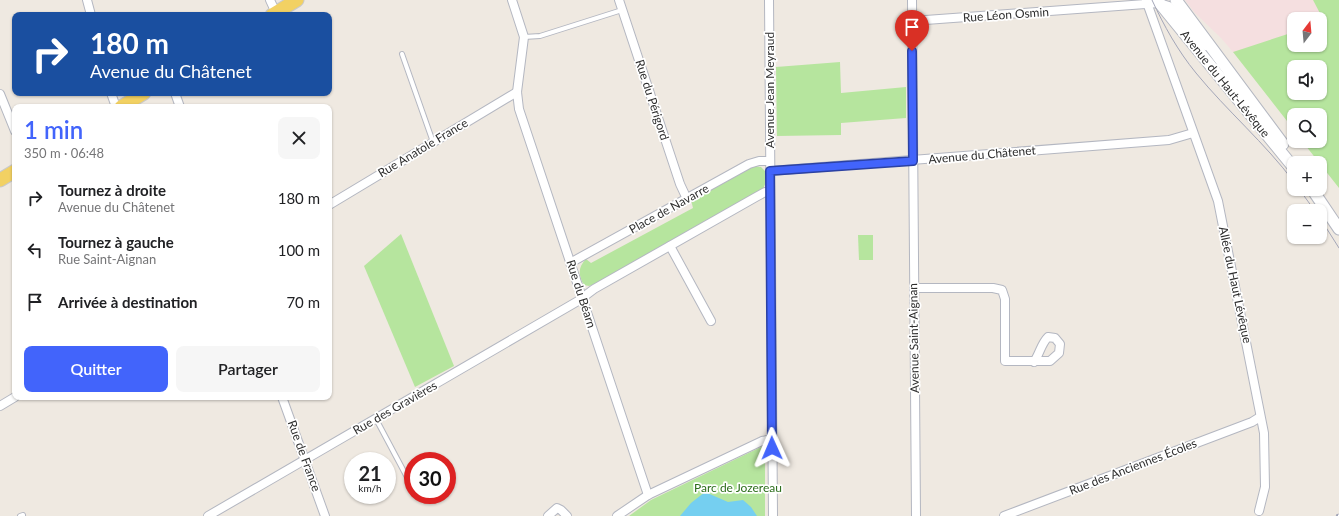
<!DOCTYPE html>
<html lang="fr">
<head>
<meta charset="utf-8">
<style>
	:root { --surface:#fff; --page:#f6f6f6; --text:#202124; --muted:#757577; --accent:#4264fb }
	body { margin:0; font-family:Lato,sans-serif; background:var(--page); color:var(--text); height:100vh; display:flex; flex-direction:column; font-size:15px; white-space:nowrap }
	* { box-sizing:border-box; margin:0 }
	p { font-size:13px; color:var(--muted) }
	.icon { flex:none; width:22px; height:22px; fill:none; stroke:currentColor; stroke-width:2; stroke-linecap:round; stroke-linejoin:round }
	.map { position:relative; flex:1; overflow:hidden }
	.panel { position:absolute; left:12px; top:104px; width:320px; height:296px; display:flex; flex-direction:column; background:var(--surface); border-radius:8px; box-shadow:0 1px 3px #0004 }
	.panel>* { flex:none }
	.banner { position:absolute; left:12px; top:12px; width:320px; height:84px; border-radius:8px; box-shadow:0 1px 3px #0004; background:#1a4fa0; color:#fff; overflow:hidden }
	.needle { width:26px; rotate:16deg }
	.tools { position:absolute; left:1287px; top:12px; display:grid; gap:8px }
	.tools a { display:grid; place-items:center; width:40px; height:40px; border-radius:8px; background:var(--surface); box-shadow:0 1px 3px #0004; font-size:20px }
	.speed { position:absolute; left:344px; top:452px; display:flex; gap:8px; font-size:20px; font-weight:700; text-align:center }
	.speed>* { display:grid; place-content:center; width:52px; height:52px; border-radius:50%; background:var(--surface); box-shadow:0 1px 3px #0004; line-height:1 }
	.speed small { font-size:10px; font-weight:400 }
	.speed .limit { border:6px solid #d22; background:#fff; color:#111 }
	.pin { position:absolute; display:grid; place-items:center; width:34px; height:34px; color:#fff; margin:-41px -17px; border-radius:50% 50% 50% 0; rotate:-45deg; box-shadow:0 0 4px #0007 }
	.pin .icon { rotate:45deg }
	.me { position:absolute; width:44px; margin:-22px; rotate:359deg; stroke-linejoin:round; filter:drop-shadow(0 0 3px #0008) }
	.turn { display:flex; align-items:center; gap:14px; height:84px; padding:0 12px; font-size:18px }
	.turn .icon { width:52px; height:52px; stroke-width:2.5 }
	.turn b { display:block; font-size:28px; line-height:34px }
	.round { display:grid; place-items:center; flex:none; width:42px; height:42px; border-radius:8px; background:var(--page) }
	.overview { display:flex; align-items:center; justify-content:space-between; height:68px; padding:0 12px }
	h1 { font-size:24px; font-weight:600; line-height:30px; color:var(--accent) }
	.button { display:flex; gap:8px; margin-top:auto; padding:8px 12px }
	.button a { flex:1; height:46px; border-radius:8px; background:var(--accent); color:#fff; font-size:16px; font-weight:600; line-height:46px; text-align:center }
	.button a+a { background:var(--page); color:var(--text) }
	ul { padding:0; list-style:none }
	li { display:flex; align-items:center; gap:12px; height:52px; padding:0 12px }
	li div { flex:1 }
	li b { display:block; font-size:15px }
	li em { font-style:normal }
	.map>svg:first-child { display:block }
	.medical { fill:#f5dfe0; fill-rule:evenodd }
	.green { fill:#b6e59e; fill-rule:evenodd }
	.water { fill:#75cff0 }
	.lines { fill:none; stroke-linecap:round; stroke-linejoin:round }
	.service-casing { stroke:#b4b7c1; stroke-width:6 }
	.minor-casing { stroke:#b4b7c1; stroke-width:10 }
	.secondary-casing { stroke:#b4b7c1; stroke-width:13 }
	.primary-casing { stroke:#c9c9c9; stroke-width:15 }
	.service { stroke:#fff; stroke-width:4 }
	.minor { stroke:#fff; stroke-width:8 }
	.secondary { stroke:#fff; stroke-width:11 }
	.primary { stroke:#f2d163; stroke-width:13 }
	.tram { stroke:#a3a6b8; stroke-width:1 }
	.rail-casing { stroke:#a3a6b8; stroke-width:4.5 }
	.rail { stroke:#fff; stroke-width:3; stroke-dasharray:9; stroke-linecap:butt }
	.route-casing { stroke:#2b41a3; stroke-width:10 }
	.route { stroke:#4264fb; stroke-width:7 }
	.labels { text-anchor:middle; stroke-width:3.5; stroke-linejoin:round; paint-order:stroke }
	.street-label { font-size:12px; fill:#2e2e2e; stroke:#fff }
	.park-label { font-size:12px; fill:#2c6e1b; stroke:#fff }
</style>
</head>
<body>
<div class="map">
<svg width="1339" height="516" viewBox="0 0 1339 516">
	<rect width="100%" height="100%" fill="#efe9e1"/>
	<path class="medical" d="M 1185,0 L 1339,0 L 1320,141 L 1320,115 L 1294,115 L 1256,79 L 1221,38 L 1195,13 ZM 1294,19 L 1320,19 L 1320,45 L 1294,45 ZM 1294,67 L 1320,67 L 1320,93 L 1294,93 Z"/>
	<g class="green">
		<path d="M 1313,0 L 1339,0 L 1339,188 L 1302,141 L 1320,141 L 1320,115 L 1294,115 L 1294,130 L 1233,52 L 1294,32 L 1294,45 L 1320,45 L 1320,23 L 1324,21 ZM 1294,67 L 1320,67 L 1320,93 L 1294,93 Z"/>
		<path d="M 840,62 L 841,93 L 906,87 L 906,118 L 841,123 L 841,135 L 777,136 L 776,67 Z"/>
		<path d="M 753,166 L 761,167 L 765,171 L 766,182 L 763,189 L 600,282 L 589,286 L 584,285 C 578,275 578,267 586,259 L 591,263 L 693,208 L 691,200 Z"/>
		<path d="M 401,234 L 454,366 L 415,387 L 364,266 Z"/>
		<path d="M 858,235 L 873,235 L 873,260 L 859,260 Z"/>
		<path d="M 765,445 L 765,516 L 629,516 L 651,500 Z"/>
	</g>
	<path class="water" d="M 705,492 L 728,502 L 743,500 L 751,507 L 757,516 L 680,516 L 691,503 Z"/>
	<g class="lines">
		<defs>
			<g id="service">
				<path d="M 524,37 L 540,36 L 622,10"/>
				<path d="M 402,54 L 433,142"/>
				<path d="M 376,419 L 408,479"/>
				<path d="M 20,516 L 23,515"/>
			</g>
			<g id="minor">
				<path d="M 87,0 L 91,15"/>
				<path d="M 270,0 L 276,13"/>
				<path d="M 512,0 L 524,37 L 517,92 L 519,109 L 648,495"/>
				<path d="M 619,0 L 680,184 L 687,199"/>
				<path d="M 769,0 L 773,516"/>
				<path d="M 912,0 L 916,516"/>
				<path d="M 1146,0 L 1218,201 L 1264,433 L 1265,487 L 1259,511"/>
				<path d="M 912,21 L 1159,3 L 1169,6 L 1206,46"/>
				<path d="M 111,93 L 116,107"/>
				<path d="M 175,93 L 180,107"/>
				<path d="M 0,94 L 15,131"/>
				<path d="M 770,171 L 1169,140 L 1193,133"/>
				<path d="M 329,205 L 517,92"/>
				<path d="M 670,246 L 711,321"/>
				<path d="M 570,263 L 749,164 L 759,161 L 770,161"/>
				<path d="M 914,288 L 993,288 L 1002,290 L 1005,299 L 1005,361 L 1050,361 L 1059,353 L 1060,344 L 1055,338 L 1048,337 C 1041,344 1040,353 1034,362"/>
				<path d="M 282,397 L 325,516"/>
				<path d="M 0,406 L 15,397"/>
				<path d="M 208,516 L 578,301 L 594,289 L 756,197 L 765,192 L 770,192"/>
				<path d="M 548,516 L 557,508 L 561,510 L 567,516"/>
				<path d="M 617,516 L 648,495 L 762,441 L 772,439"/>
				<path d="M 1004,516 L 1252,422 L 1260,417"/>
			</g>
			<g id="secondary">
				<path d="M 1157,0 L 1294,168"/>
				<path d="M 1176,0 L 1283,144"/>
				<path d="M 1312,189 L 1339,229"/>
			</g>
			<g id="primary">
				<path d="M 272,15 L 297,0"/>
				<path d="M 121,107 L 144,93"/>
				<path d="M 0,180 L 15,171"/>
			</g>
		</defs>
		<use href="#service" class="service-casing"/>
		<use href="#minor" class="minor-casing"/>
		<use href="#secondary" class="secondary-casing"/>
		<use href="#primary" class="primary-casing"/>
		<use href="#service" class="service"/>
		<use href="#minor" class="minor"/>
		<use href="#secondary" class="secondary"/>
		<use href="#primary" class="primary"/>
		<g class="tram">
			<path d="M 1152,0 C 1164,26 1178,51 1196,73 C 1227,111 1265,143 1294,182"/>
			<path d="M 1299,189 L 1315,211"/>
			<path d="M 1320,218 L 1339,248"/>
		</g>
		<defs>
			<path id="rail" d="M 1338,516 L 1339,516"/>
		</defs>
		<use href="#rail" class="rail-casing"/>
		<use href="#rail" class="rail"/>
	</g>
	<g class="lines">
		<defs>
			<path id="route" d="M 772,448 L 770,171 L 913,161 L 912,51"/>
		</defs>
		<use href="#route" class="route-casing"/>
		<use href="#route" class="route"/>
	</g>
	<g class="labels">
		<g class="street-label">
			<text transform="translate(1006 15) rotate(-4)" y="4">Rue Léon Osmin</text>
			<text transform="translate(1225 84) rotate(51)" y="4">Avenue du Haut-Lévêque</text>
			<text transform="translate(770 90) rotate(-90)" y="4">Avenue Jean Meyraud</text>
			<text transform="translate(652 100) rotate(72)" y="4">Rue du Périgord</text>
			<text transform="translate(423 148) rotate(-31)" y="4">Rue Anatole France</text>
			<text transform="translate(982 155) rotate(-5)" y="4">Avenue du Châtenet</text>
			<text transform="translate(669 209) rotate(-29)" y="4">Place de Navarre</text>
			<text transform="translate(1235 285) rotate(78)" y="4">Allée du Haut Lévêque</text>
			<text transform="translate(581 294) rotate(72)" y="4">Rue du Béarn</text>
			<text transform="translate(914 338) rotate(-91)" y="4">Avenue Saint-Aignan</text>
			<text transform="translate(395 408) rotate(-30)" y="4">Rue des Gravières</text>
			<text transform="translate(304 456) rotate(70)" y="4">Rue de France</text>
			<text transform="translate(1133 467) rotate(-21)" y="4">Rue des Anciennes Écoles</text>
		</g>
		<g class="park-label">
			<text x="738" y="492">Parc de Jozereau</text>
		</g>
	</g>
</svg>
<div class="tools">
<a><svg class="needle" viewBox="-14 -14 28 28"><path d="M0-13l5 13h-10z" fill="#e53935"/><path d="M0 13l5-13h-10z" fill="#757577"/></svg></a>
<a><svg class="icon" aria-label="sound" viewBox="0 0 24 24"><path d="M4 9h4l5-4v14l-5-4H4zM17 9q2 3 0 6"/></svg></a>
<a><svg class="icon" aria-label="search" viewBox="0 0 24 24"><circle cx="10" cy="10" r="6"/><path d="M15 15l6 6"/></svg></a>
<a>+</a>
<a>−</a>
</div>
<div class="speed"><div>21<small>km/h</small></div><div class="limit">30</div></div>
<div class="pin" style="left:912px;top:51px;background:#d93025"><svg class="icon" aria-label="arrive" viewBox="0 0 24 24"><path d="M6 21V4h12l-3 4 3 4H6"/></svg></div>
<svg class="me" style="left:772px;top:448px" viewBox="-20 -20 40 40"><path d="M0-17L14 15 0 8-14 15z" fill="#4264fb" stroke="#fff" stroke-width="4"/></svg>
<div class="banner">
<div class="turn"><svg class="icon" aria-label="right" viewBox="0 0 24 24"><path d="M7 20v-9h11M14 6l5 5-5 5"/></svg><div><b>180 m</b>Avenue du Châtenet</div></div>
</div>
<section class="panel">
<div class="overview"><div><h1>1 min</h1><p>350 m · 06:48</p></div><a class="round"><svg class="icon" aria-label="close" viewBox="0 0 24 24"><path d="M6 6l12 12M18 6L6 18"/></svg></a></div>
<ul>
<li><svg class="icon" aria-label="right" viewBox="0 0 24 24"><path d="M7 20v-9h11M14 6l5 5-5 5"/></svg><div><b>Tournez à droite</b><p>Avenue du Châtenet</p></div><em>180 m</em></li>
<li><svg class="icon" aria-label="left" viewBox="0 0 24 24"><path d="M17 20v-9H6M10 6l-5 5 5 5"/></svg><div><b>Tournez à gauche</b><p>Rue Saint-Aignan</p></div><em>100 m</em></li>
<li><svg class="icon" aria-label="arrive" viewBox="0 0 24 24"><path d="M6 21V4h12l-3 4 3 4H6"/></svg><div><b>Arrivée à destination</b></div><em>70 m</em></li>
</ul>
<div class="button"><a>Quitter</a><a>Partager</a></div>
</section>
</div>
</body>
</html>
